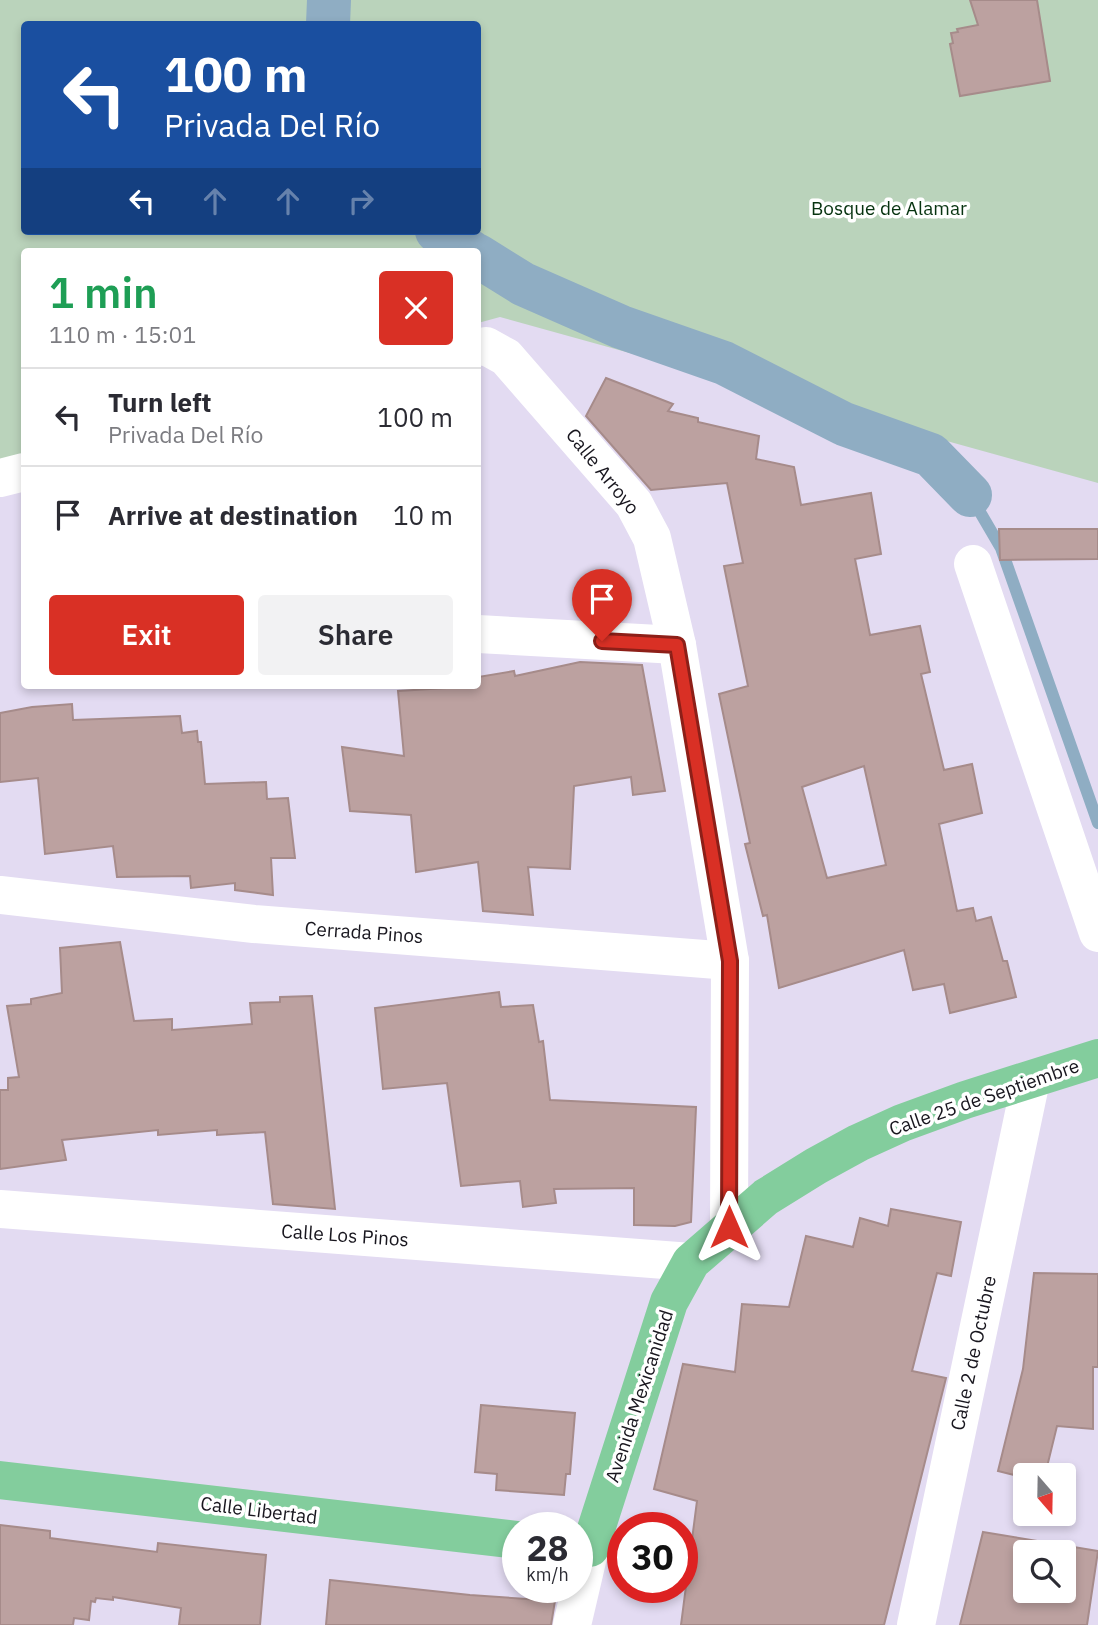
<!DOCTYPE html>
<html lang="en">
<head>
<meta charset="utf-8">
<style>
	:root { --surface:#fff; --page:#f2f2f3; --text:#2b2b33; --muted:#7c7c81; --line:#e1e1e2; --accent:#d93025 }
	body { margin:0; font-family:"IBM Plex Sans",sans-serif; background:var(--page); color:var(--text); height:100vh; display:flex; flex-direction:column; font-size:26px; white-space:nowrap }
	* { box-sizing:border-box; margin:0 }
	p { font-size:23px; color:var(--muted) }
	.icon { flex:none; width:38px; height:38px; fill:none; stroke:currentColor; stroke-width:2; stroke-linecap:round; stroke-linejoin:round }
	.map { position:relative; flex:1; overflow:hidden }
	.drawer { position:absolute; left:21px; top:248px; width:460px; height:441px; display:flex; flex-direction:column; background:var(--surface); border-radius:7px; box-shadow:0 4px 10px #0003 }
	.drawer>* { flex:none }
	.top-card { position:absolute; left:21px; top:21px; width:460px; height:214px; border-radius:7px; box-shadow:0 4px 10px #0003; background:#1a4fa0; color:#fff; overflow:hidden }
	.needle { width:46px; rotate:160deg }
	.fabs { position:absolute; left:1013px; top:1463px; display:grid; gap:14px }
	.fabs a { display:grid; place-items:center; width:63px; height:63px; border-radius:7px; background:var(--surface); box-shadow:0 4px 10px #0003; font-size:35px }
	.speed { position:absolute; left:502px; top:1512px; display:flex; gap:14px; font-size:35px; font-weight:700; text-align:center }
	.speed>* { display:grid; place-content:center; width:91px; height:91px; border-radius:50%; background:var(--surface); box-shadow:0 4px 10px #0003; line-height:1 }
	.speed small { font-size:18px; font-weight:400 }
	.speed .limit { border:10px solid #d22; background:#fff; color:#111 }
	.pin { position:absolute; display:grid; place-items:center; width:60px; height:60px; color:#fff; margin:-72px -30px; border-radius:50% 50% 50% 0; rotate:-45deg; box-shadow:0 0 7px #0007 }
	.pin .icon { rotate:45deg }
	.me { position:absolute; width:77px; margin:-38px; rotate:0deg; stroke-linejoin:round; filter:drop-shadow(0 0 5px #0008) }
	.turn { display:flex; align-items:center; gap:24px; height:147px; padding:0 28px; font-size:32px }
	.turn .icon { width:91px; height:91px; stroke-width:2.5 }
	.turn b { display:block; font-size:49px; line-height:60px }
	.lanes { display:flex; align-items:center; height:66px; padding:0 28px; background:#0003; justify-content:center; gap:35px; direction:ltr }
	.lanes .off { opacity:.35 }
	.round { display:grid; place-items:center; flex:none; width:74px; height:74px; border-radius:7px; background:var(--page) }
	.head { display:flex; align-items:center; justify-content:space-between; height:119px; padding:0 28px }
	h1 { font-size:42px; font-weight:600; line-height:52px; color:#1e9e55 }
	.button { display:flex; gap:14px; margin-top:auto; padding:14px 28px }
	.button a { flex:1; height:80px; border-radius:7px; background:var(--accent); color:#fff; font-size:28px; font-weight:600; line-height:80px; text-align:center }
	.button a+a { background:var(--page); color:var(--text) }
	ul { padding:0; list-style:none }
	li { display:flex; align-items:center; gap:21px; height:98px; padding:0 28px; border-top:2px solid var(--line) }
	li div { flex:1 }
	li b { display:block; font-size:26px }
	li em { font-style:normal }
	.map>svg:first-child { display:block }
	.green { fill:#bad3bb; fill-rule:evenodd }
	.lines { fill:none; stroke-linecap:round; stroke-linejoin:round }
	.stream { stroke:#8fadc3; stroke-width:12 }
	.canal { stroke:#8fadc3; stroke-width:44 }
	.building { fill:#bca1a0; stroke:#a68b8a; stroke-width:2; fill-rule:evenodd }
	.minor { stroke:#fff; stroke-width:38 }
	.major { stroke:#83cd9d; stroke-width:38 }
	.route-casing { stroke:#8d1f18; stroke-width:18 }
	.route { stroke:#d93025; stroke-width:12 }
	.labels { text-anchor:middle; stroke-width:7; stroke-linejoin:round; paint-order:stroke }
	.park-label { font-size:19px; fill:#073310; stroke:#fff }
	.street-label { font-size:19px; fill:#18161e; stroke:#fff }
</style>
</head>
<body>
<div class="map">
<svg width="1098" height="1625" viewBox="0 0 1098 1625">
	<rect width="100%" height="100%" fill="#e3dbf2"/>
	<path class="green" d="M 0,0 L 1098,0 L 1098,483 L 500,317 L 478,323 L 478,252 L 24,252 L 24,457 L 0,464 ZM 24,24 L 478,24 L 478,231 L 24,231 Z"/>
	<g class="lines">
		<path class="stream" d="M 970,495 L 1001,548 L 1098,823"/>
		<g class="canal">
			<path d="M 328,24 L 329,0"/>
			<path d="M 437,231 L 471,252"/>
			<path d="M 478,256 L 523,284 L 621,327 L 724,363 L 844,424 L 931,455 L 970,495"/>
		</g>
	</g>
	<g class="building">
		<path d="M 970,0 L 1037,0 L 1050,81 L 960,96 L 950,44 L 953,43 L 951,33 L 958,32 L 957,29 L 978,25 Z"/>
		<path d="M 606,378 L 673,404 L 668,411 L 698,418 L 698,422 L 759,436 L 756,459 L 794,467 L 801,505 L 871,493 L 881,554 L 855,559 L 870,635 L 920,626 L 930,672 L 921,674 L 944,770 L 972,764 L 982,813 L 939,824 L 957,911 L 973,908 L 976,921 L 991,917 L 1003,961 L 1007,961 L 1016,997 L 950,1013 L 944,984 L 913,990 L 904,950 L 779,988 L 767,915 L 763,916 L 745,844 L 750,843 L 719,694 L 748,686 L 724,566 L 743,563 L 727,483 L 651,490 L 586,416 ZM 864,766 L 886,865 L 827,878 L 802,787 Z"/>
		<path d="M 999,529 L 1098,529 L 1098,559 L 1000,560 Z"/>
		<path d="M 580,662 L 642,665 L 665,791 L 633,795 L 631,777 L 574,786 L 570,869 L 528,867 L 533,915 L 483,911 L 478,862 L 416,872 L 411,815 L 350,811 L 342,747 L 404,756 L 398,691 L 478,686 L 478,677 L 514,671 L 515,676 Z"/>
		<path d="M 72,704 L 73,720 L 180,716 L 182,733 L 197,731 L 198,742 L 201,742 L 205,784 L 266,782 L 267,799 L 288,798 L 295,858 L 271,858 L 273,895 L 235,890 L 235,883 L 191,888 L 190,876 L 117,877 L 113,846 L 45,854 L 38,778 L 0,782 L 0,713 L 32,707 Z"/>
		<path d="M 120,942 L 134,1021 L 172,1019 L 172,1030 L 252,1024 L 250,1003 L 280,1002 L 280,997 L 312,996 L 335,1209 L 273,1204 L 265,1132 L 217,1135 L 217,1130 L 158,1135 L 158,1130 L 62,1140 L 66,1160 L 0,1169 L 0,1090 L 8,1090 L 8,1078 L 19,1077 L 7,1006 L 31,1004 L 31,999 L 62,993 L 60,948 Z"/>
		<path d="M 499,992 L 501,1007 L 533,1005 L 539,1042 L 543,1041 L 550,1100 L 696,1107 L 691,1222 L 675,1226 L 634,1225 L 634,1188 L 554,1189 L 556,1203 L 523,1207 L 520,1181 L 461,1186 L 447,1083 L 383,1089 L 375,1008 Z"/>
		<path d="M 891,1209 L 961,1222 L 951,1276 L 937,1273 L 912,1371 L 946,1378 L 884,1625 L 681,1625 L 697,1501 L 654,1489 L 683,1364 L 735,1372 L 742,1304 L 789,1307 L 806,1236 L 853,1247 L 860,1218 L 888,1226 Z"/>
		<path d="M 1034,1273 L 1098,1274 L 1098,1367 L 1093,1367 L 1093,1429 L 1057,1426 L 1045,1475 L 1014,1475 L 998,1471 L 1023,1369 Z"/>
		<path d="M 481,1405 L 575,1413 L 570,1474 L 566,1474 L 564,1495 L 496,1490 L 497,1474 L 475,1472 Z"/>
		<path d="M 0,1525 L 50,1531 L 50,1538 L 157,1552 L 158,1543 L 266,1555 L 260,1625 L 179,1625 L 181,1608 L 113,1597 L 113,1600 L 96,1598 L 95,1602 L 91,1601 L 89,1620 L 74,1618 L 73,1625 L 0,1625 Z"/>
		<path d="M 983,1532 L 1098,1551 L 1087,1625 L 960,1625 ZM 1026,1552 L 1064,1552 L 1064,1591 L 1026,1591 Z"/>
		<path d="M 330,1580 L 470,1595 L 555,1601 L 551,1625 L 326,1625 Z"/>
	</g>
	<g class="lines">
		<g class="minor">
			<path d="M 478,347 L 486,346 L 506,357 L 634,504 L 652,538 L 677,645 L 730,961 L 729,1227"/>
			<path d="M 0,478 L 24,472"/>
			<path d="M 973,564 L 1098,933"/>
			<path d="M 478,634 L 677,645"/>
			<path d="M 0,895 L 254,924 L 730,961"/>
			<path d="M 0,1209 L 691,1262"/>
			<path d="M 572,1625 L 590,1548"/>
			<path d="M 916,1625 L 1031,1080"/>
		</g>
		<g class="major">
			<path d="M 0,1480 L 518,1540"/>
			<path d="M 578,1547 L 590,1548 L 669,1302 L 691,1262 L 766,1197 L 816,1166 L 858,1143 L 902,1123 L 965,1100 L 1098,1058"/>
		</g>
	</g>
	<g class="lines">
		<defs>
			<path id="route" d="M 602,641 L 677,645 L 730,961 L 729,1227"/>
		</defs>
		<use href="#route" class="route-casing"/>
		<use href="#route" class="route"/>
	</g>
	<g class="labels">
		<g class="park-label">
			<text x="889" y="215">Bosque de Alamar</text>
		</g>
		<g class="street-label">
			<text transform="translate(603 471) rotate(51)" y="7">Calle Arroyo</text>
			<text transform="translate(364 932) rotate(4)" y="7">Cerrada Pinos</text>
			<text transform="translate(984 1097) rotate(-19)" y="7">Calle 25 de Septiembre</text>
			<text transform="translate(345 1235) rotate(4)" y="7">Calle Los Pinos</text>
			<text transform="translate(973 1353) rotate(-78)" y="7">Calle 2 de Octubre</text>
			<text transform="translate(639 1396) rotate(-72)" y="7">Avenida Mexicanidad</text>
			<text transform="translate(259 1510) rotate(7)" y="7">Calle Libertad</text>
		</g>
	</g>
</svg>
<div class="fabs">
<a><svg class="needle" viewBox="-14 -14 28 28"><path d="M0-13l5 13h-10z" fill="#e53935"/><path d="M0 13l5-13h-10z" fill="#7c7c81"/></svg></a>
<a><svg class="icon" aria-label="search" viewBox="0 0 24 24"><circle cx="10" cy="10" r="6"/><path d="M15 15l6 6"/></svg></a>
</div>
<div class="speed"><div>28<small>km/h</small></div><div class="limit">30</div></div>
<div class="pin" style="left:602px;top:641px;background:#d93025"><svg class="icon" aria-label="arrive" viewBox="0 0 24 24"><path d="M6 21V4h12l-3 4 3 4H6"/></svg></div>
<svg class="me" style="left:729px;top:1227px" viewBox="-20 -20 40 40"><path d="M0-17L14 15 0 8-14 15z" fill="#d93025" stroke="#fff" stroke-width="4"/></svg>
<div class="top-card">
<div class="turn"><svg class="icon" aria-label="left" viewBox="0 0 24 24"><path d="M17 20v-9H6M10 6l-5 5 5 5"/></svg><div><b>100 m</b>Privada Del Río</div></div>
<div class="lanes"><svg class="icon" aria-label="left" viewBox="0 0 24 24"><path d="M17 20v-9H6M10 6l-5 5 5 5"/></svg><svg class="icon off" aria-label="ahead" viewBox="0 0 24 24"><path d="M12 20V5M6 11l6-6 6 6"/></svg><svg class="icon off" aria-label="ahead" viewBox="0 0 24 24"><path d="M12 20V5M6 11l6-6 6 6"/></svg><svg class="icon off" aria-label="right" viewBox="0 0 24 24"><path d="M7 20v-9h11M14 6l5 5-5 5"/></svg></div>
</div>
<section class="drawer">
<div class="head"><div><h1>1 min</h1><p>110 m · 15:01</p></div><a class="round" style="background:#d93025;color:#fff"><svg class="icon" aria-label="close" viewBox="0 0 24 24"><path d="M6 6l12 12M18 6L6 18"/></svg></a></div>
<ul>
<li><svg class="icon" aria-label="left" viewBox="0 0 24 24"><path d="M17 20v-9H6M10 6l-5 5 5 5"/></svg><div><b>Turn left</b><p>Privada Del Río</p></div><em>100 m</em></li>
<li><svg class="icon" aria-label="arrive" viewBox="0 0 24 24"><path d="M6 21V4h12l-3 4 3 4H6"/></svg><div><b>Arrive at destination</b></div><em>10 m</em></li>
</ul>
<div class="button"><a>Exit</a><a>Share</a></div>
</section>
</div>
</body>
</html>
